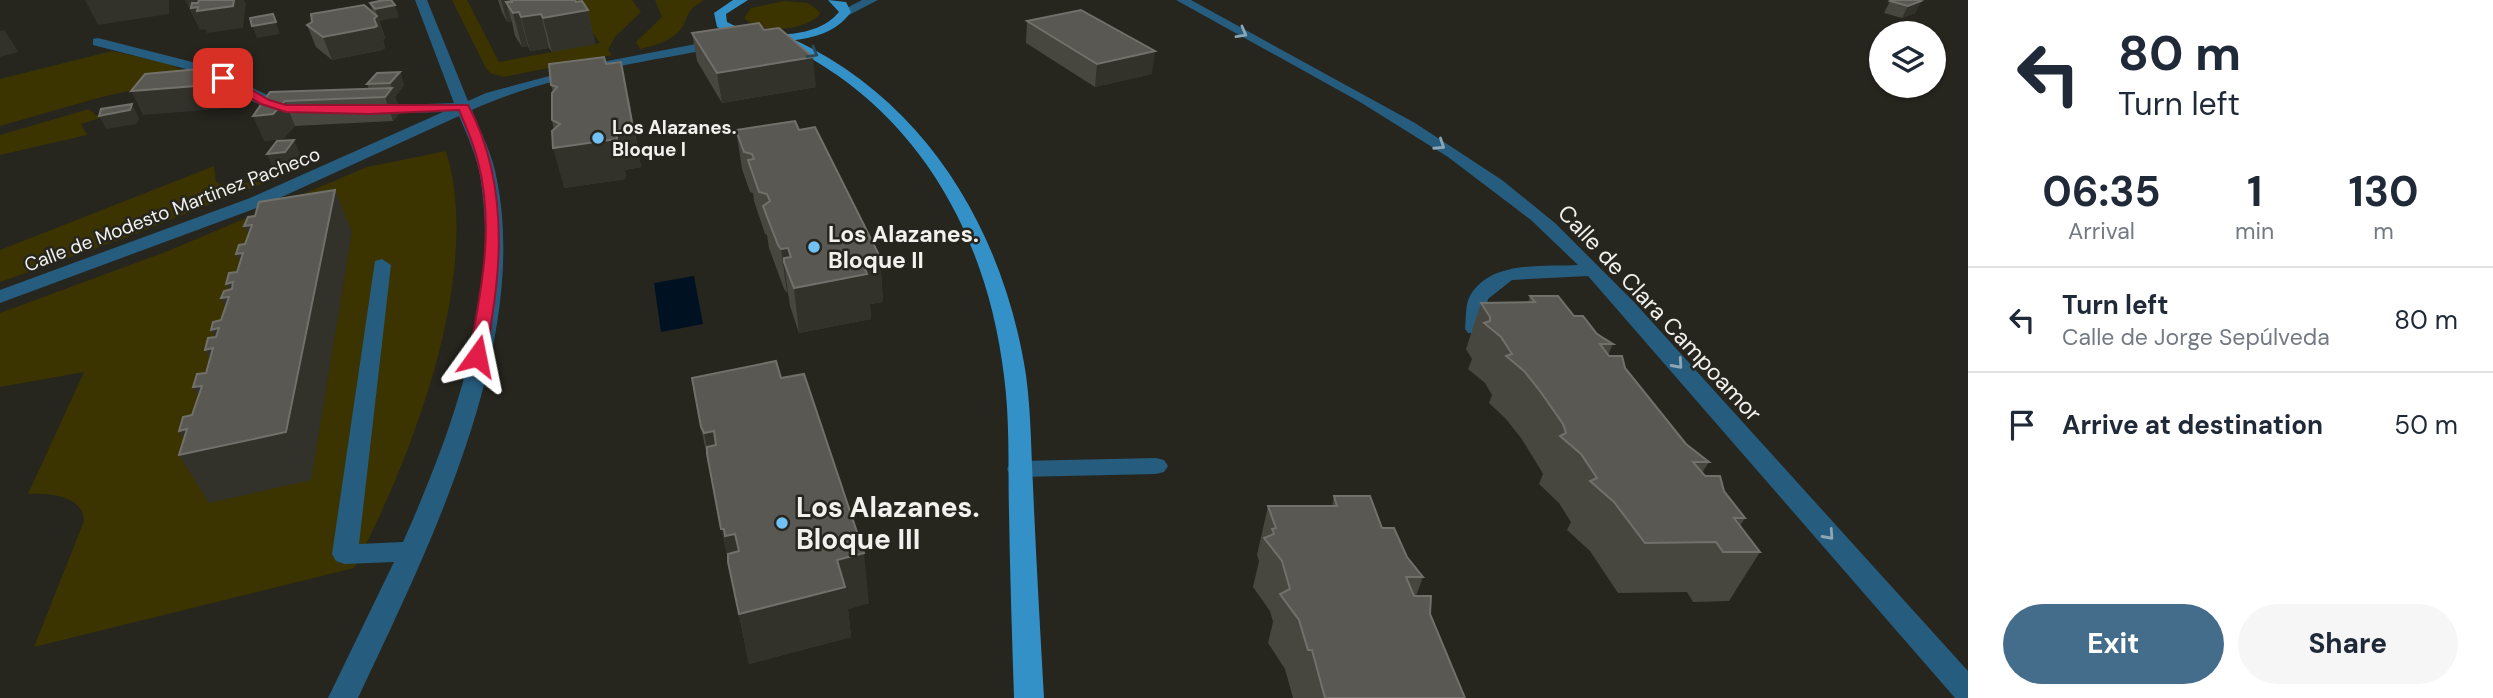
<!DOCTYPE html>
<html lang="en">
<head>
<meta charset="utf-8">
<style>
	:root { --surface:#fff; --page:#f6f6f7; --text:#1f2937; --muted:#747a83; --line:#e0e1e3; --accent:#446d8c }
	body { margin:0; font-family:"DM Sans",sans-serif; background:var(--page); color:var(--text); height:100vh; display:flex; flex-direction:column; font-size:26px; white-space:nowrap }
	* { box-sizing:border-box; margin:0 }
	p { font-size:23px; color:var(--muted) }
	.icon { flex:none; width:38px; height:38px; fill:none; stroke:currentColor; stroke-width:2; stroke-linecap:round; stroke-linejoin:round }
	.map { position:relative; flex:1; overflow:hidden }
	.side { display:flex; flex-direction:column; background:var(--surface); width:525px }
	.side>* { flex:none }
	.banner { background:#fff; color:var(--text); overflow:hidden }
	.fabs { position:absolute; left:1869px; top:21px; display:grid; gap:14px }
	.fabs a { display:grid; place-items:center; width:77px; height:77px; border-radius:50%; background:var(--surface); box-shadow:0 2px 5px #0004; font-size:35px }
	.pin { position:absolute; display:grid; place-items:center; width:60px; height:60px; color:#fff; margin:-30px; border-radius:14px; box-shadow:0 4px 10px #0006 }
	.me { position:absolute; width:77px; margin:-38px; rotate:12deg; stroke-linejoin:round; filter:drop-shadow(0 0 5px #0008) }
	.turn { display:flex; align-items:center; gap:24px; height:147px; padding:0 35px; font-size:32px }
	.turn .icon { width:91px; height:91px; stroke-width:2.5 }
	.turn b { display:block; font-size:49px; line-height:60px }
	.eta { display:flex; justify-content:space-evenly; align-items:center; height:119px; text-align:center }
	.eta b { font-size:42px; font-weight:700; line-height:49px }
	.button { display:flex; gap:14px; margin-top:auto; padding:14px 35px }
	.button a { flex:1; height:80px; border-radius:42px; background:var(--accent); color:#fff; font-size:28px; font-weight:700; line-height:80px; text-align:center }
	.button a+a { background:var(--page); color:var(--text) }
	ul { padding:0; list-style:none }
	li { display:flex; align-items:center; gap:21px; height:105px; padding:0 35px; border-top:2px solid var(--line) }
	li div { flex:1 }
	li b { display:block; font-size:26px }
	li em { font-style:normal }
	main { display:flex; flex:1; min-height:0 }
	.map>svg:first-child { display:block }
	.green { fill:#3b3400 }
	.water { fill:#001221 }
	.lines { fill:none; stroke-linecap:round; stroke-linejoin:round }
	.minor { fill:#265c7e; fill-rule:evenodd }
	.major { fill:#3391c8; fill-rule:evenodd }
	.wall { fill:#47463f }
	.shaded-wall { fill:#32312a }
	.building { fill:#595852; stroke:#71706a; stroke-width:2 }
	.oneway { stroke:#8ca6b6 }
	.oneway2 { stroke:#2b4b5a }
	.route { fill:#e11d48; stroke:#92132f; stroke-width:2 }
	.poi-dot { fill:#72c1f5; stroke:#26251e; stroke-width:2.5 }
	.labels { text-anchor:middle; stroke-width:5; stroke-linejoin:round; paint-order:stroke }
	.far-poi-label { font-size:19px; font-weight:bold; fill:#f2f1ed; stroke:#26251e; text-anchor:start }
	.far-street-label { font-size:19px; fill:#f2f1ed; stroke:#26251e }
	.poi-label { font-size:23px; font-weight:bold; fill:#f2f1ed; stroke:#26251e; text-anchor:start }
	.street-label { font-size:23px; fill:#f2f1ed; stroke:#26251e }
	.near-poi-label { font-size:28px; font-weight:bold; fill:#f2f1ed; stroke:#26251e; text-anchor:start }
</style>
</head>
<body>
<main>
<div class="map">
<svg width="1968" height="698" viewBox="0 0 1968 698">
	<rect width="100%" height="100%" fill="#26251e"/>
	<g class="green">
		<path d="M 452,0 L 467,0 L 499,62 L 600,43 L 569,0 L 632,0 L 641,12 L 615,37 L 608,50 L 612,55 L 504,77 L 490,73 L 486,68 Z"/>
		<path d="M 655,0 L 704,0 C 683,12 691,16 680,30 C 672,41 653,46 640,49 L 636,42 L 662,17 Z"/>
		<path d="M 784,1 L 808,3 L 820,12 L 819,15 C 804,31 760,35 744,18 L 751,8 Z"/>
		<path d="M 112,51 L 169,64 L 193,76 L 98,98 L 0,126 L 0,79 Z"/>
		<path d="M 89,109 L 100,118 L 81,124 L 87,135 L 0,155 L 0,135 Z"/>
		<path d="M 446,151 C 484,274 411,459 354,568 L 34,647 L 84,521 C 83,495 48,493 28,494 L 84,372 L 0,387 L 0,313 L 168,251 L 367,167 Z"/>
		<path d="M 214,166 L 216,182 L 222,185 L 269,181 L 122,239 L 0,282 L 0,250 Z"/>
	</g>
	<path class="water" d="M 694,276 L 703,324 L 661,332 L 654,283 Z"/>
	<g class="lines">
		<g class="minor">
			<path d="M 415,0 L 427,0 L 468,101 L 486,93 L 602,62 L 722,39 L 729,43 L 722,47 C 639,63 549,75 472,110 C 481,133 493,155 497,180 C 530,347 427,551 358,698 L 328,698 L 394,562 L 345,564 L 336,561 L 332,554 L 375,261 L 382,259 L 391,265 L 359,544 L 403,542 C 452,432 499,304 481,182 C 478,159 468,137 459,116 L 262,206 L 0,303 L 0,290 L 250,198 L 443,112 L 371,114 L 364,110 L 371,106 L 454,103 Z"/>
			<path d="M 862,0 L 878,0 L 849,15 L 839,12 Z"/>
			<path d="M 1176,0 L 1191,0 L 1415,123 L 1502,180 L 1555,223 L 1634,302 L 1968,671 L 1968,698 L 1955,698 L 1588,276 L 1512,280 L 1488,299 L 1482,333 L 1468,333 L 1465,329 C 1466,319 1465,304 1470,296 C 1490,260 1543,267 1578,265 L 1531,220 L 1448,157 L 1360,102 Z"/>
			<path d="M 98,38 L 204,65 L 297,109 L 290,113 L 264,107 L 194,71 L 93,45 L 93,39 Z"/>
			<path d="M 1156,458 L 1164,460 L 1168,466 L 1164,472 L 1156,474 L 1019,477 L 1010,475 L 1007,469 L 1010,463 L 1019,461 Z"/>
		</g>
		<path class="major" d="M 733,0 L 748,0 L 726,14 L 727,22 C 758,39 815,41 839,12 L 828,0 L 846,2 L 851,12 C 837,31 818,37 795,40 C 928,103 1004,233 1026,375 C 1031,412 1031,449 1033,486 C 1036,557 1040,627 1044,698 L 1014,698 C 1012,636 1010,575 1009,513 C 1008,467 1010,421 1004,376 C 990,257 937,145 837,75 C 819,63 798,49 777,42 C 757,35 737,38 717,27 L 714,13 Z"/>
	</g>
	<g class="wall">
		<path d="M 498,0 L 578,0 L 578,2 L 588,10 L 595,44 L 552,52 L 549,48 L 530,51 L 528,46 L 522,47 L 515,36 L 512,22 L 507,22 L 502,12 Z"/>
		<path d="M 1890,1 L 1921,1 L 1915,13 L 1902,18 L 1884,13 Z"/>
		<path d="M 370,3 L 399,17 L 379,20 L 385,38 L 383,40 L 385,48 L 382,50 L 332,60 L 316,47 L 307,25 L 312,22 L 373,13 Z"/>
		<path d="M 1027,21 L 1152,74 L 1095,87 L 1026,43 Z"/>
		<path d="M 764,30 L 816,87 L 722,103 L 697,61 L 692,33 Z"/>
		<path d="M 606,64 L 629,99 L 641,167 L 625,170 L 626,179 L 564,188 L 552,120 L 553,92 L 551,85 Z"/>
		<path d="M 400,72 L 404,85 L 395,97 L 401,112 L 393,121 L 295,126 L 283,139 L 264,141 L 270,92 L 369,89 L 367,84 Z"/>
		<path d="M 736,130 L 799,130 L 880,257 L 883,302 L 870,304 L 871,319 L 799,333 L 790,306 L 788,293 L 787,293 L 784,289 L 769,248 L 767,235 L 765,234 L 754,201 L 753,193 L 750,192 L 742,169 Z"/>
		<path d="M 1530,296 L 1574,316 L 1613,344 L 1608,355 L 1625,368 L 1686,444 L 1709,462 L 1702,473 L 1724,491 L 1745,518 L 1740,526 L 1760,552 L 1729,601 L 1693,602 L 1687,592 L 1618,593 L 1590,551 L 1567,530 L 1571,522 L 1559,503 L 1539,484 L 1543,474 L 1542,472 L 1521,438 L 1506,419 L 1489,403 L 1492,395 L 1485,383 L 1468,369 L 1472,359 L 1466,349 L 1481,303 L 1528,303 Z"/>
		<path d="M 781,378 L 869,603 L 848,609 L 851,637 L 749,664 L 701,427 Z"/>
		<path d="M 1334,496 L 1382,528 L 1423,577 L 1416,596 L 1430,614 L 1465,698 L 1293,698 L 1285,669 L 1268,643 L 1273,622 L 1270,611 L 1253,587 L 1259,561 L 1257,555 L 1268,506 L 1332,506 Z"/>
	</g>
	<g class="shaded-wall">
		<path d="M 85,0 L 169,0 L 169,14 L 98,25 Z"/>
		<path d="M 185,0 L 244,0 L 246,3 L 243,28 L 207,33 L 205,29 L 200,30 Z"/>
		<path d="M 501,0 L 507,0 L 509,7 L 506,2 L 512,22 L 507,22 Z"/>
		<path d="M 573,0 L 578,0 L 580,11 L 588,10 L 595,44 L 552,52 L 543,18 Z"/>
		<path d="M 1921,1 L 1915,13 L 1902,18 L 1908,6 Z"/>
		<path d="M 395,5 L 399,17 L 379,21 L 375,9 Z"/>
		<path d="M 519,12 L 528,46 L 522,47 L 513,13 Z"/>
		<path d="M 273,14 L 280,34 L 257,38 L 252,26 Z"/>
		<path d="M 541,14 L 549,48 L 530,51 L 521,17 Z"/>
		<path d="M 377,16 L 385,38 L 383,40 L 385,48 L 382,50 L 332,60 L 323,37 L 374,19 Z"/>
		<path d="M 5,30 L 18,52 L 0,57 L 0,31 Z"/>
		<path d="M 1155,51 L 1152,74 L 1095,87 L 1097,64 Z"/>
		<path d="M 813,57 L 816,87 L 722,103 L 717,73 Z"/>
		<path d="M 621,62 L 641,167 L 625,170 L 626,179 L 564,188 L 553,148 L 616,130 Z"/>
		<path d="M 210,68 L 214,78 L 219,72 L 230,95 L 220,109 L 143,115 L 131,91 L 206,73 Z"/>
		<path d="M 400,72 L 404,85 L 395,97 L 401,112 L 393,121 L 385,97 L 392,88 L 390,83 Z"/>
		<path d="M 285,101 L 295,126 L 283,139 L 264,141 L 253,116 Z"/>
		<path d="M 132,104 L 139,118 L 137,124 L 106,129 L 99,116 Z"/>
		<path d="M 294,140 L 300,154 L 291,166 L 273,168 L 267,154 Z"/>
		<path d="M 335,190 L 352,232 L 311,480 L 209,503 L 179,455 L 191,452 L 179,431 L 187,429 Z"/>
		<path d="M 252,225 L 265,269 L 244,226 Z"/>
		<path d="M 788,248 L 793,286 L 784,262 L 788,293 L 787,293 L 781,249 Z"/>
		<path d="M 243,253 L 257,298 L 236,254 Z"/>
		<path d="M 880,257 L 883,302 L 870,304 L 871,319 L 799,333 L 794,288 L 862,261 Z"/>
		<path d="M 233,282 L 248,329 L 226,284 Z"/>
		<path d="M 229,297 L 244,344 L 221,298 Z"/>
		<path d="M 219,328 L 236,376 L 211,330 Z"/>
		<path d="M 213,348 L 231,397 L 205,350 Z"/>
		<path d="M 202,386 L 220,435 L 193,387 Z"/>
		<path d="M 714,431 L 723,479 L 714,481 L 704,433 Z"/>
		<path d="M 721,529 L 724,529 L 735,534 L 745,583 L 732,579 Z"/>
		<path d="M 864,553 L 869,603 L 848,609 L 851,637 L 749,664 L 739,614 L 837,560 Z"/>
	</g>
	<g class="building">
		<path d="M 199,0 L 234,0 L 233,6 L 197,11 L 198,7 L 191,8 L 192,3 L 198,3 Z"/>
		<path d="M 384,0 L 391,0 L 395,5 L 375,9 L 370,3 Z"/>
		<path d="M 511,0 L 575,0 L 576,2 L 582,1 L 588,10 L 543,18 L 541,14 L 521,17 L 519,12 L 513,13 L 506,2 L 512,2 Z"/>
		<path d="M 1892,0 L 1917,0 L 1921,1 L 1908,6 L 1890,1 Z"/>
		<path d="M 364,5 L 377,16 L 374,19 L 377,26 L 375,27 L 323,37 L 307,25 L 312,22 L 311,14 Z"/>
		<path d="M 1081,10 L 1155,51 L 1097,64 L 1027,21 Z"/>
		<path d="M 273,14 L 276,22 L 252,26 L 250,18 Z"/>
		<path d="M 759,23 L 764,30 L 779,28 L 813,57 L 717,73 L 692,33 Z"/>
		<path d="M 604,57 L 606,64 L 621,62 L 633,128 L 616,130 L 617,139 L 553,148 L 552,131 L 560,124 L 552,120 L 552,93 L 557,87 L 551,85 L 549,64 Z"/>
		<path d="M 210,68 L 206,73 L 219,72 L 209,85 L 131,91 L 145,74 Z"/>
		<path d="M 400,72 L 390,83 L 367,84 L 377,73 Z"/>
		<path d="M 392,88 L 385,97 L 285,101 L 273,114 L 253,116 L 270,92 Z"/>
		<path d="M 132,104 L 130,110 L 99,116 L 101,109 Z"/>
		<path d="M 795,121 L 799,130 L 815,127 L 880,257 L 862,261 L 867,274 L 794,288 L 784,262 L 784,258 L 791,257 L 788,248 L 781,249 L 778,245 L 763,206 L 770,201 L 767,194 L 759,192 L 748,160 L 754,159 L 752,154 L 744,152 L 736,130 Z"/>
		<path d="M 294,140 L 285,152 L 267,154 L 277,141 Z"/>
		<path d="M 335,190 L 286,432 L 179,455 L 187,429 L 179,431 L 183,417 L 192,415 L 202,386 L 193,387 L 197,374 L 206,373 L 213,348 L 205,350 L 208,338 L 216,337 L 219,328 L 211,330 L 213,322 L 221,320 L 229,297 L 221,298 L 224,291 L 232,289 L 233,282 L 226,284 L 229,273 L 237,272 L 243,253 L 236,254 L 239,245 L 245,244 L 252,225 L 244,226 L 248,217 L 255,216 L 259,202 Z"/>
		<path d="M 1530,296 L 1558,296 L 1574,316 L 1583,316 L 1597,334 L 1613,344 L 1600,344 L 1609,356 L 1622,356 L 1625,368 L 1686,444 L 1709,462 L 1693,462 L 1705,476 L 1720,476 L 1724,491 L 1745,518 L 1734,518 L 1760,552 L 1723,552 L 1716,542 L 1645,543 L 1614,502 L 1590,481 L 1597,478 L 1581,454 L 1560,436 L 1566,433 L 1563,424 L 1540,391 L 1524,371 L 1506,356 L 1512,354 L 1501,337 L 1484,323 L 1490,321 L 1490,317 L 1481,303 L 1535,302 Z"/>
		<path d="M 776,361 L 781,378 L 804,374 L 864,553 L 837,560 L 845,587 L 739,614 L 728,562 L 728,554 L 739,551 L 735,534 L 725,536 L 724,529 L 721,529 L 707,454 L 707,447 L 716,445 L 714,431 L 704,433 L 701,427 L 692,378 Z"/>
		<path d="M 1334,496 L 1370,496 L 1382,528 L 1394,528 L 1407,557 L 1423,577 L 1406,577 L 1414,596 L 1431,596 L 1430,614 L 1465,698 L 1325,698 L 1312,650 L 1308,650 L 1299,620 L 1280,594 L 1290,589 L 1282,561 L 1264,538 L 1274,534 L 1272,529 L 1276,528 L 1268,506 L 1337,506 Z"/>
	</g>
	<defs><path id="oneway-chevron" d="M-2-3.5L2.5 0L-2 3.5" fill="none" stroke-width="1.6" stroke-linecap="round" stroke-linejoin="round" transform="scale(1.75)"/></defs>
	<g class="oneway">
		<use href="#oneway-chevron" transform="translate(1242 33) rotate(29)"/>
		<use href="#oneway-chevron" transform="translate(1440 145) rotate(33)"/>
		<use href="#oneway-chevron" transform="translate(1678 364) rotate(48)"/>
		<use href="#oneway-chevron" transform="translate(1829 535) rotate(48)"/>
	</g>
	<use class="oneway2" href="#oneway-chevron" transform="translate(813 53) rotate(30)"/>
	<path class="route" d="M 220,75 L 227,75 L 269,100 L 286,105 L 468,105 C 503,170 504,245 492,317 C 490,330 489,348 483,359 L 477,361 L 469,356 C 481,292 495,226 478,162 C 474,144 466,127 459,110 L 369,114 L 286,112 L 261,104 L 220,80 Z"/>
	<g class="poi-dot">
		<circle cx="598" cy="138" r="7"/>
		<circle cx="814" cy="247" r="7"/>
		<circle cx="782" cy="523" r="7"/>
	</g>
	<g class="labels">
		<g class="far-poi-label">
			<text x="612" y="134">Los Alazanes.<tspan x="612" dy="22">Bloque I</tspan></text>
		</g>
		<g class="far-street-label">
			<text transform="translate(172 209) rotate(-21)" y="7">Calle de Modesto Martinez Pacheco</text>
		</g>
		<g class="poi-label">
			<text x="828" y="242">Los Alazanes.<tspan x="828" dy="26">Bloque II</tspan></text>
		</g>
		<g class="street-label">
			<text transform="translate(1660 313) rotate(47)" y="8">Calle de Clara Campoamor</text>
		</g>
		<g class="near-poi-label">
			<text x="796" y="517">Los Alazanes.<tspan x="796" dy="32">Bloque III</tspan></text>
		</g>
	</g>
</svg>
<div class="fabs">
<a><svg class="icon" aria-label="layers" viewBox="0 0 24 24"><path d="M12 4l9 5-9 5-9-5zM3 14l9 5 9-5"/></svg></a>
</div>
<div class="pin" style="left:223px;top:78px;background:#d93025"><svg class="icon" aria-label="arrive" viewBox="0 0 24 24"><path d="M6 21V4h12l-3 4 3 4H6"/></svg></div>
<svg class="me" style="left:477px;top:356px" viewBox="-20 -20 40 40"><path d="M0-17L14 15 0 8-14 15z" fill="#e11d48" stroke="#fff" stroke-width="4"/></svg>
</div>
<section class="side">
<div class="banner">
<div class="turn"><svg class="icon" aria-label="left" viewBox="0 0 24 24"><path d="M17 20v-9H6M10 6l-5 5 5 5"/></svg><div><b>80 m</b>Turn left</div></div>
</div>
<div class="eta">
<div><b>06:35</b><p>Arrival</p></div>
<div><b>1</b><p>min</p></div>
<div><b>130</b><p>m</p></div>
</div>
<ul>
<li><svg class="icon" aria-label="left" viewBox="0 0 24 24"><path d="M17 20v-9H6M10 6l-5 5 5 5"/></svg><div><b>Turn left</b><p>Calle de Jorge Sepúlveda</p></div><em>80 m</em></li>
<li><svg class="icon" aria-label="arrive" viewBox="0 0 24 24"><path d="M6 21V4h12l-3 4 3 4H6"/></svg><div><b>Arrive at destination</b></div><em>50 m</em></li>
</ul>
<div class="button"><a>Exit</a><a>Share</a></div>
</section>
</main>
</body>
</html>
